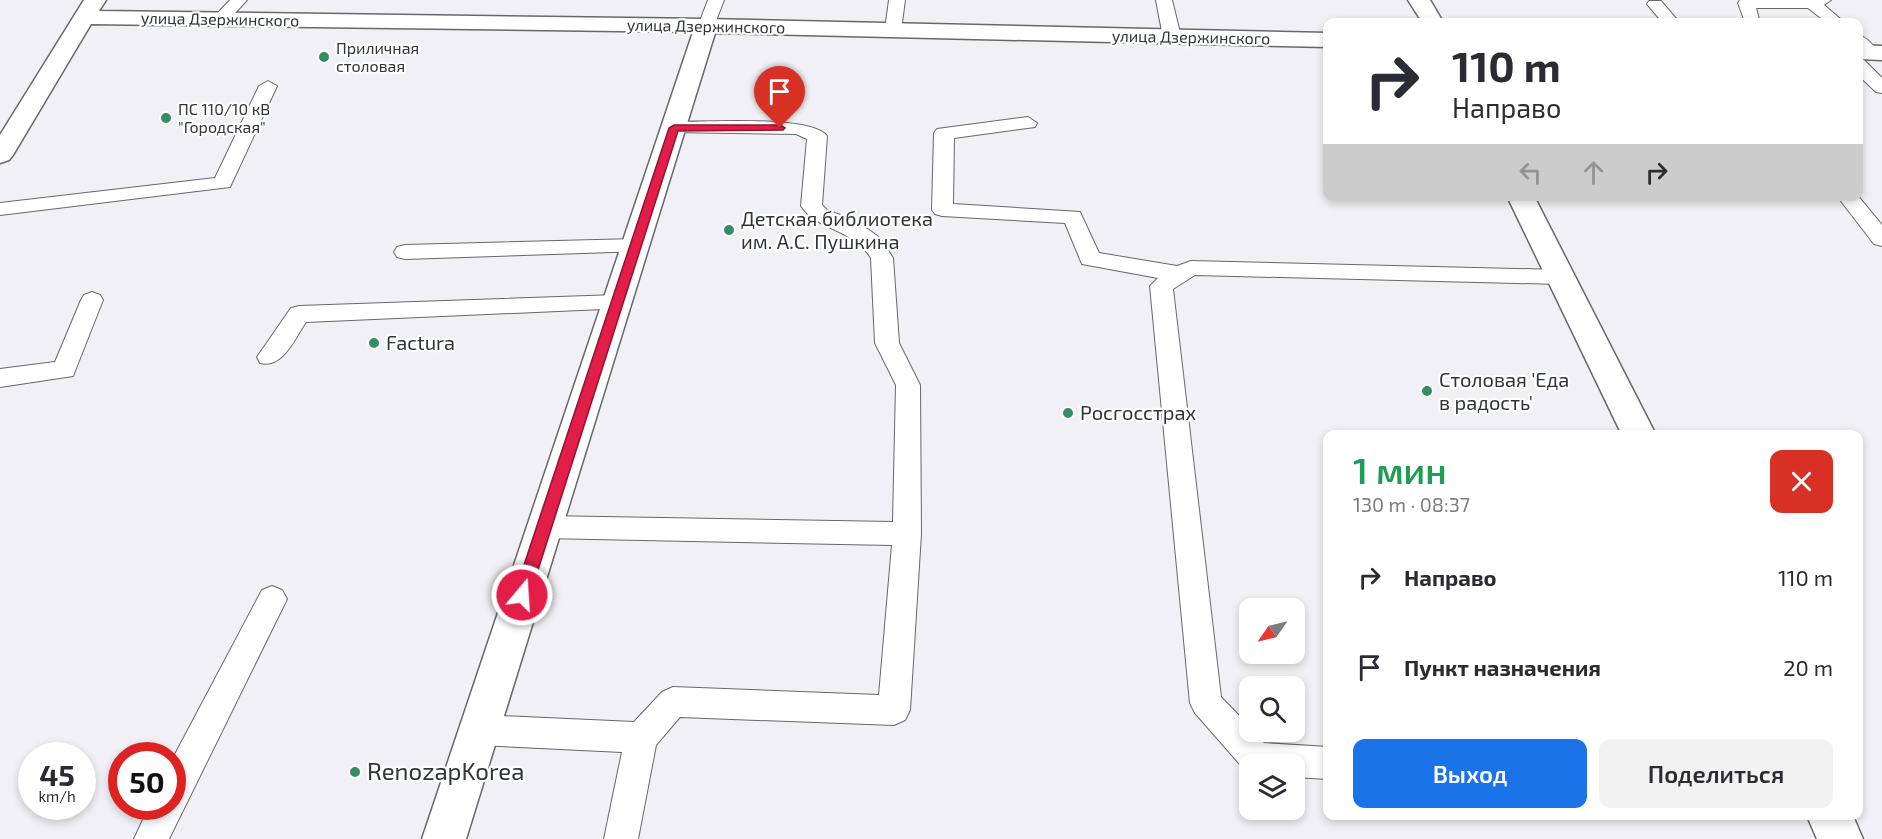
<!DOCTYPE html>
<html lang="ru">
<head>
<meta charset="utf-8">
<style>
	:root { --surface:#fff; --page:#f2f2f3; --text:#2b2b33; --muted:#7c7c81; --accent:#1a73e8 }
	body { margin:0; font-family:"Exo 2",sans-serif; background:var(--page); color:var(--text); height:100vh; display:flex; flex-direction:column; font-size:22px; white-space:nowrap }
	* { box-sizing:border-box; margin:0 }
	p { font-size:20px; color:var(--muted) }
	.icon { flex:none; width:33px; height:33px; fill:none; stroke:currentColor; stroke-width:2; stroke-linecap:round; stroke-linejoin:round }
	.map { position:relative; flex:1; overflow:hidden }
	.details { position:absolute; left:1323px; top:430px; width:540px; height:390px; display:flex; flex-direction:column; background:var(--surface); border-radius:12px; box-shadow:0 3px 9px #0003 }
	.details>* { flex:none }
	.guide { position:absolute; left:1323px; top:18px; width:540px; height:183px; border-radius:12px; box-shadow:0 3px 9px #0003; background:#fff; color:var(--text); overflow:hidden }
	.needle { width:39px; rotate:236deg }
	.controls { position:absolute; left:1239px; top:598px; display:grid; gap:12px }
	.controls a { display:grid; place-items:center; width:66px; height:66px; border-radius:12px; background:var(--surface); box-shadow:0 3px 9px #0003; font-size:30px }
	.speed { position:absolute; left:18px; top:742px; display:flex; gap:12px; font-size:30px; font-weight:700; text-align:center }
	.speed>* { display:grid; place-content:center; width:78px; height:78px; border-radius:50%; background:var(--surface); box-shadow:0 3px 9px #0003; line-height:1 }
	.speed small { font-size:15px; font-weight:400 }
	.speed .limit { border:9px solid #d22; background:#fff; color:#111 }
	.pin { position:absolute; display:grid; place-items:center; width:51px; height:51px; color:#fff; margin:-62px -26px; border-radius:50% 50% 50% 0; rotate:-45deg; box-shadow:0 0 6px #0007 }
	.pin .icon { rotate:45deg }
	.me { position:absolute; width:66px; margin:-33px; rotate:18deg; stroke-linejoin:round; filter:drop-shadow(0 0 4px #0008) }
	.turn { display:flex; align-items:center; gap:21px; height:126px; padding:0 30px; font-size:27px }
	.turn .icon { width:78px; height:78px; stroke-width:2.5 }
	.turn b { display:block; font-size:42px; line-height:51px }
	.lanes { display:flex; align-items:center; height:57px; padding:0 30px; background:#0003; justify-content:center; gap:30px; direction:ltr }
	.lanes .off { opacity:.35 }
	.round { display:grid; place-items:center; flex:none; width:63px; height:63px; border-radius:12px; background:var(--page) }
	.overview { display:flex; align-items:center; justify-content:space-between; height:102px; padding:0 30px }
	h1 { font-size:36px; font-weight:600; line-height:45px; color:#1e9e55 }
	.primary-button { display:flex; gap:12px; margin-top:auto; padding:12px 30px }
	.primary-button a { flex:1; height:69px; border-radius:12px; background:var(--accent); color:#fff; font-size:24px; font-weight:600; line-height:69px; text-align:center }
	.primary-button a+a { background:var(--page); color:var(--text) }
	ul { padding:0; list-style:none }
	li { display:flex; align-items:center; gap:18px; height:90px; padding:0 30px }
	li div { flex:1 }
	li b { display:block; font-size:22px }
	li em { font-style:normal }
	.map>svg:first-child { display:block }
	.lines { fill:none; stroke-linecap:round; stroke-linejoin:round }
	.service-casing { stroke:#67676c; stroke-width:2 }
	.secondary-casing { stroke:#67676c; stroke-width:3 }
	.service { fill:#fff; fill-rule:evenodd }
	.secondary { fill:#fff; fill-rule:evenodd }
	.route { fill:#e11d48; stroke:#92132f; stroke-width:1.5 }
	.poi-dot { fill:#348d63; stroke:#fdfeff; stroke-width:2 }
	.labels { text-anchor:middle; stroke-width:4.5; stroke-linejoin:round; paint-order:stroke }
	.far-street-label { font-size:16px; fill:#343436; stroke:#fdfeff }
	.far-poi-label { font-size:16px; fill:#343436; stroke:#fdfeff; text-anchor:start }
	.poi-label { font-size:20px; fill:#343436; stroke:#fdfeff; text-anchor:start }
	.near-poi-label { font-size:24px; fill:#343436; stroke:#fdfeff; text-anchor:start }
</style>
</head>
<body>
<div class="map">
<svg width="1882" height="839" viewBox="0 0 1882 839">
	<rect width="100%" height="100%" fill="#f0f0f6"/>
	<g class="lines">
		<defs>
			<g id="service">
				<path d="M 230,0 L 247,0 L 226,23 L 214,23 L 212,19 Z"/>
				<path d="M 708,0 L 724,0 L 714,26 L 706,31 L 698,26 Z"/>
				<path d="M 889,0 L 905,0 L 901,30 L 893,35 L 885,30 Z"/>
				<path d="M 1156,0 L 1172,0 L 1181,37 L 1178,41 L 1172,42 L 1163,37 Z"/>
				<path d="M 1740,0 L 1831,0 L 1824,5 L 1844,22 L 1826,22 L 1808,8 L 1756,8 L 1759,19 L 1757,22 L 1745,22 L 1738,3 Z"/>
				<path d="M 1649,1 L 1661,1 L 1679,22 L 1662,22 L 1647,4 Z"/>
				<path d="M 1858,35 C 1867,37 1874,46 1879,53 L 1876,57 L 1864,57 L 1858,51 Z"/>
				<path d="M 1858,59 L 1864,60 L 1882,78 L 1882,93 L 1876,92 L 1858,75 Z"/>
				<path d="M 268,81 L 277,86 L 230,187 L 0,215 L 0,203 L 215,178 L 259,86 Z"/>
				<path d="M 1028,117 L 1037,123 L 1035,127 L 954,138 L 953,204 L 1080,212 L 1099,253 L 1177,266 L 1191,261 L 1560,270 L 1568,272 L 1571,277 L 1568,282 L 1560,284 L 1195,275 L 1173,289 L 1221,697 L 1250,727 L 1250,732 L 1254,732 L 1264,743 L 1328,747 L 1328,779 L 1294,777 L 1294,765 L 1250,765 L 1250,771 L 1244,769 L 1195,713 L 1190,703 L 1150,286 L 1158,278 L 1082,264 L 1065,223 L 942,216 L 935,214 L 932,210 L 934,133 L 937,129 Z"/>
				<path d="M 674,122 C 703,122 812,115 827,136 L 822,205 L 827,210 L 858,222 L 880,238 L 893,258 L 899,343 L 920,385 L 921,534 L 910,710 L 905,720 L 894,725 L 680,717 L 656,745 L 638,839 L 604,839 L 622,752 L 479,745 L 468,741 L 463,730 L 468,719 L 479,715 L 634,722 L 662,692 L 673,687 L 879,695 L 892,545 L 544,538 L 534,535 L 530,527 L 534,519 L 544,516 L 893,522 L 896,385 L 875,343 L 871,258 C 852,228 818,231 801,206 L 807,139 L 796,134 L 667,132 L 664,128 Z"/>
				<path d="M 1837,196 L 1858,196 L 1882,225 L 1882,246 L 1874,244 Z"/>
				<path d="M 635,239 L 643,241 L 646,246 L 643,251 L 405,259 L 397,257 L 394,252 L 397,247 L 405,245 Z"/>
				<path d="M 92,292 L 100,295 L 103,300 L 73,376 L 0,387 L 0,369 L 55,362 L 81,300 L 84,295 Z"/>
				<path d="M 617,295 L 625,298 L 628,303 L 625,308 L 306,322 C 295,338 283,369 260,363 L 257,357 L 291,308 L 299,306 Z"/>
				<path d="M 272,586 L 282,590 L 287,599 L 169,839 L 134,839 L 149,807 L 172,807 L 172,760 L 262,590 Z"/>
			</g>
			<g id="secondary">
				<path d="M 84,0 L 106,0 L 99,11 L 706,19 L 1328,33 L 1328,47 L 715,33 L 466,839 L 422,839 L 693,32 L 91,24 L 13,155 L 9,160 L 0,163 L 0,135 Z"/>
				<path d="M 1408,0 L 1430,0 L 1443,22 L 1422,22 Z"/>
				<path d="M 1858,45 L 1882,46 L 1882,60 L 1858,59 Z"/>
				<path d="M 1507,196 L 1534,196 L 1656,435 L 1622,435 Z"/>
				<path d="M 1807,816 L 1853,816 L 1863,839 L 1817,839 Z"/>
			</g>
		</defs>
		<use href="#service" class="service-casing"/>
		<use href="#secondary" class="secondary-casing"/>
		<use href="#service" class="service"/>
		<use href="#secondary" class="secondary"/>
	</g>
	<path class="route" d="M 780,125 L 785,128 L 783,130 L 678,131 L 530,595 L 528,599 L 517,599 L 514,595 L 669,128 L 674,125 Z"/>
	<g class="poi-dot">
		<circle cx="324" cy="57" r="6"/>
		<circle cx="166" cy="118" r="6"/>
		<circle cx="729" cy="230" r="6"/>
		<circle cx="374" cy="343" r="6"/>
		<circle cx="1427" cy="391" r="6"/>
		<circle cx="1068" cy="413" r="6"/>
		<circle cx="355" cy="772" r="6"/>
	</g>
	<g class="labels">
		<g class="far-street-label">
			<text transform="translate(220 19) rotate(1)" y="6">улица Дзержинского</text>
			<text transform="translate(706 26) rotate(1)" y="6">улица Дзержинского</text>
			<text transform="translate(1191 37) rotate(1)" y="6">улица Дзержинского</text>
		</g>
		<g class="far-poi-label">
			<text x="336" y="54">Приличная<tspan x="336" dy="18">столовая</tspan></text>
			<text x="178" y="115">ПС 110/10 кВ<tspan x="178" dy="18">"Городская"</tspan></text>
		</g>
		<g class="poi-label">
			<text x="741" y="226">Детская библиотека<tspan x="741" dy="23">им. А.С. Пушкина</tspan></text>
			<text x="386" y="350">Factura</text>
			<text x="1439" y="387">Столовая 'Еда<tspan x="1439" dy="23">в радость'</tspan></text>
			<text x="1080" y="420">Росгосстрах</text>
		</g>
		<g class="near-poi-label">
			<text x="367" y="780">RenozapKorea</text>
		</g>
	</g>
</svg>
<div class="controls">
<a><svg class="needle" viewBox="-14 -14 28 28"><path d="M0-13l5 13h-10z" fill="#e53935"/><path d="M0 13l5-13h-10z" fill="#7c7c81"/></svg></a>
<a><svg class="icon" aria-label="search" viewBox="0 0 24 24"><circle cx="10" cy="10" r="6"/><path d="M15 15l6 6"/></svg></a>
<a><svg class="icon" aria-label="layers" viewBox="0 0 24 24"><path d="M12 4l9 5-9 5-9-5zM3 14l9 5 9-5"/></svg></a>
</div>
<div class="speed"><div>45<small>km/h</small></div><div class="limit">50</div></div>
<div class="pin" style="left:780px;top:128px;background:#d93025"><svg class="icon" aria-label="arrive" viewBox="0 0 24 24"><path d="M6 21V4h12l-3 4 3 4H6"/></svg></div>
<svg class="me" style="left:522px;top:595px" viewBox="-20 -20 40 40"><circle r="17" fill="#e11d48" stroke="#fff" stroke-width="3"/><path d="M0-11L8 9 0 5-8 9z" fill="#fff"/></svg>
<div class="guide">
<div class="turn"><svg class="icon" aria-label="right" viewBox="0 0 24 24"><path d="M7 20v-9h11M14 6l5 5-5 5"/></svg><div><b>110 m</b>Направо</div></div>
<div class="lanes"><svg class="icon off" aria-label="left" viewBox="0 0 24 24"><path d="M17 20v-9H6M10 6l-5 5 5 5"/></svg><svg class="icon off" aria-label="ahead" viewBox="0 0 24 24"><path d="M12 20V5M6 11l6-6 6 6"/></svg><svg class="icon" aria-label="right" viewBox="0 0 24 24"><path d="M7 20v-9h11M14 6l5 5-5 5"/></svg></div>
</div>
<section class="details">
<div class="overview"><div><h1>1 мин</h1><p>130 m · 08:37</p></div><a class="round" style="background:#d93025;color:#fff"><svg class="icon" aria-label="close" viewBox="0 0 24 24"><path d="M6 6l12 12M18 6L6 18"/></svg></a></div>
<ul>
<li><svg class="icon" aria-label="right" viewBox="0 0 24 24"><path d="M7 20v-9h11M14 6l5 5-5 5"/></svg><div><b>Направо</b></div><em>110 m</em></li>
<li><svg class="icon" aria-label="arrive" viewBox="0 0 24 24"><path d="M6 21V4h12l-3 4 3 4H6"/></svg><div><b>Пункт назначения</b></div><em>20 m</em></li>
</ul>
<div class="primary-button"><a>Выход</a><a>Поделиться</a></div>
</section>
</div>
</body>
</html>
